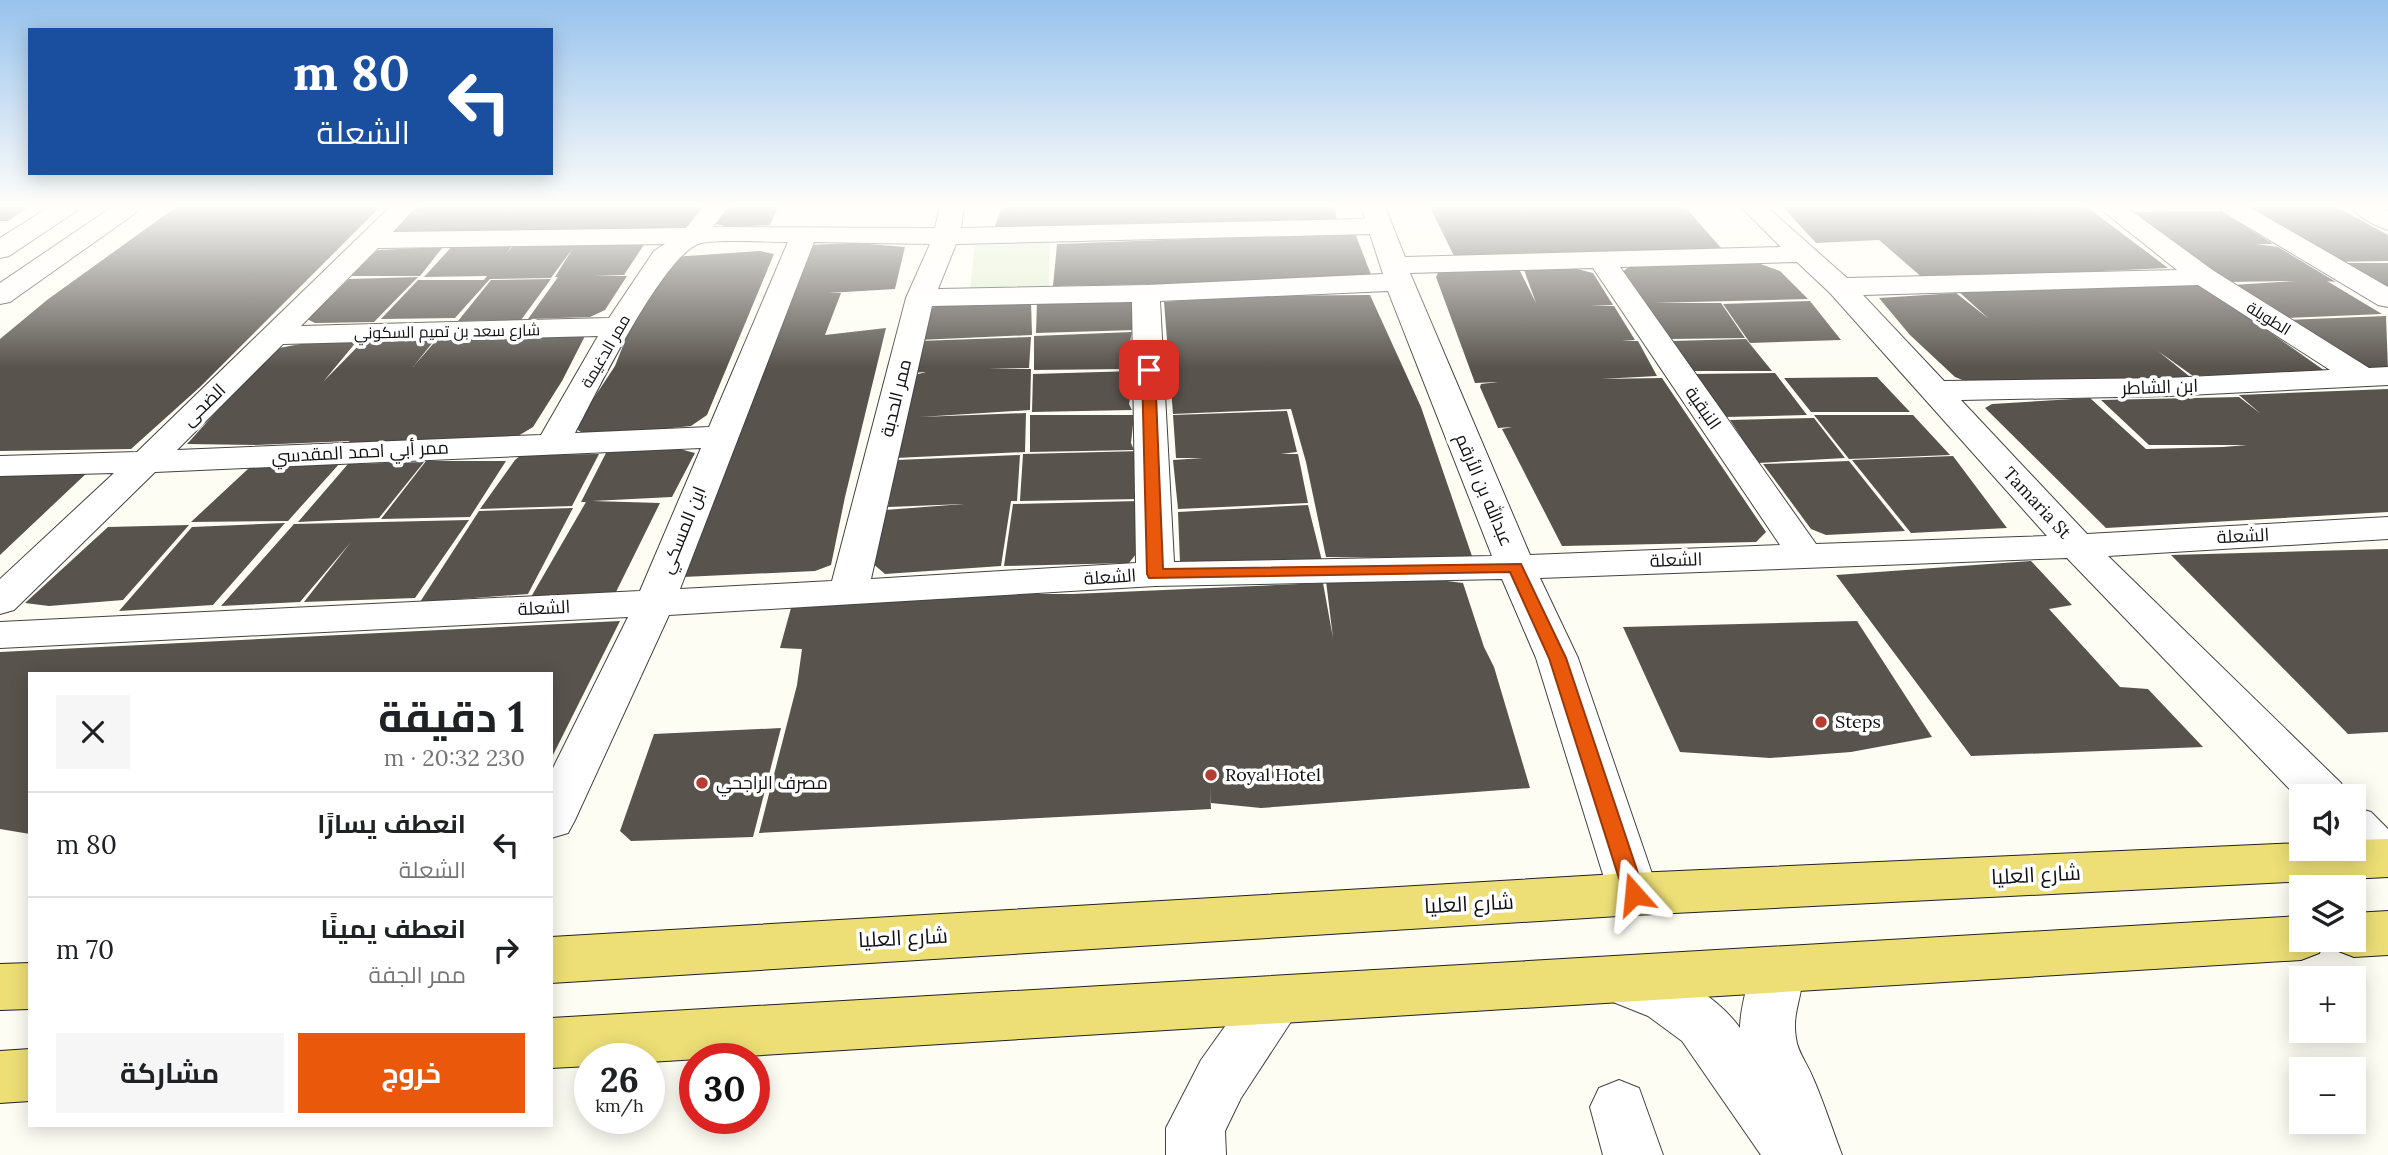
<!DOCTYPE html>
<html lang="ar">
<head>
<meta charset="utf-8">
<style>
	:root { --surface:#fff; --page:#f6f6f6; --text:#202124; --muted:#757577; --line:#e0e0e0; --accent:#ea580c }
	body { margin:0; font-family:Lora,Cairo,serif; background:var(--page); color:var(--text); direction:rtl; height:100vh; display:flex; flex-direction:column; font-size:26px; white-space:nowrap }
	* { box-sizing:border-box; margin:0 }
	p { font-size:23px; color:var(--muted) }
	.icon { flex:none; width:38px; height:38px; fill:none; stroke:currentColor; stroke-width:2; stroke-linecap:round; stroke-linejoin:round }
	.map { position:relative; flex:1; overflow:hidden; direction:ltr }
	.panel { position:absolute; left:28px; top:672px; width:525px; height:455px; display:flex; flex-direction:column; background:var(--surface); border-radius:0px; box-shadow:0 4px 18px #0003; direction:rtl }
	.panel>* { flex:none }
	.banner { position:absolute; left:28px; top:28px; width:525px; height:147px; border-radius:0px; box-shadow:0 4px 18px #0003; direction:rtl; background:#1a4fa0; color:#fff; overflow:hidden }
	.fabs { position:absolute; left:2289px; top:784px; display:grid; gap:14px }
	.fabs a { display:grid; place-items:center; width:77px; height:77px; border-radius:0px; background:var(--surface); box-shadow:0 4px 18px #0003; font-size:35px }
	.speed { position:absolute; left:574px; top:1043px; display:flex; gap:14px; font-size:35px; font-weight:700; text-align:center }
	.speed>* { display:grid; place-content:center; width:91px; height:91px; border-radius:50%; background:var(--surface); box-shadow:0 4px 18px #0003; line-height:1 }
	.speed small { font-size:18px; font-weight:400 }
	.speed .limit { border:10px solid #d22; background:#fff; color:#111 }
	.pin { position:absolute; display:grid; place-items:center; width:60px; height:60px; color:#fff; margin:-30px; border-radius:14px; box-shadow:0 4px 10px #0006 }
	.me { position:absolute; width:77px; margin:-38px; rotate:342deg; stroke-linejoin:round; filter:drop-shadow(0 0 5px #0008) }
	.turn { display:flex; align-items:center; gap:24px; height:147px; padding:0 28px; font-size:32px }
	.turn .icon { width:91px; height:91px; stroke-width:2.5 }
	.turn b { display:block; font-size:49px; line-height:60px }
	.round { display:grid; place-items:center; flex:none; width:74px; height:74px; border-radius:0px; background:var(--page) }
	.summary { display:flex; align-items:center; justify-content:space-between; height:119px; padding:0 28px }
	h1 { font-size:42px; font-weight:700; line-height:52px }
	.primary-button { display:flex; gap:14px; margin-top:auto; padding:14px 28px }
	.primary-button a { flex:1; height:80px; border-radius:0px; background:var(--accent); color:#fff; font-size:28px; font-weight:700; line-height:80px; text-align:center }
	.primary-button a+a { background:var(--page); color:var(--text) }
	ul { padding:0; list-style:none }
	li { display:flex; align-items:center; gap:21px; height:105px; padding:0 28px; border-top:2px solid var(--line) }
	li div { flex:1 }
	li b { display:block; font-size:26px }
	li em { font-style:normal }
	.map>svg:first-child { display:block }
	.pitch { fill:#e1efd1 }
	.building { fill:#58534d }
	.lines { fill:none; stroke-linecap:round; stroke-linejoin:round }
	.minor-casing { stroke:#434343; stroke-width:2 }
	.major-casing { stroke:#212121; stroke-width:2 }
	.minor { fill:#fff; fill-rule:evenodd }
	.major { fill:#eddf76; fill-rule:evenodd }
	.route { fill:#ea580c; stroke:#983908; stroke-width:2 }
	.poi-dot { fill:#b53d33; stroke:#fff; stroke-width:2.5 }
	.labels { text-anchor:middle; stroke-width:7; stroke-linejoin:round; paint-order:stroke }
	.far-street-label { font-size:16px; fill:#101010; stroke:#fff }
	.street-label { font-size:18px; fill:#101010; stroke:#fff }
	.poi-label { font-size:18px; fill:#101010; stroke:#fff; text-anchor:start }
	.near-street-label { font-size:21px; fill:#101010; stroke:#fff }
</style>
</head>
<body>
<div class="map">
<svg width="2388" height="1155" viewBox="0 0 2388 1155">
	<rect width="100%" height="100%" fill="#fefdf4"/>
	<path class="pitch" d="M 1050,243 L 1049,286 L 970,289 L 975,245 Z"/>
	<g class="building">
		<path d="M 0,207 L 29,207 L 8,221 L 0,221 Z"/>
		<path d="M 176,207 L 380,207 L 200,387 L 131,449 L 0,451 L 0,339 L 47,300 Z"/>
		<path d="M 418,207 L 705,207 L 687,228 L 389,234 Z"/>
		<path d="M 727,207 L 778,207 L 770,225 L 729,227 L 716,224 Z"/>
		<path d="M 1002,207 L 1335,207 L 1337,223 L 992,234 Z"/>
		<path d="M 1430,207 L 1685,207 L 1722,249 L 1455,258 Z"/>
		<path d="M 1783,207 L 2087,207 L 2168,268 L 1924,279 L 1879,240 L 1816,243 Z"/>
		<path d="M 2237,207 L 2337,207 L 2388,235 L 2388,261 L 2329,262 Z"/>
		<path d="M 2221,211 L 2273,244 L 2256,244 L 2278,247 L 2336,282 L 2327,281 L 2382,314 L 2283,318 L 2232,285 L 2296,281 L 2228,282 L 2127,212 Z"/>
		<path d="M 1355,233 L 1373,280 L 1053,286 L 1057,244 Z"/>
		<path d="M 515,242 L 506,254 L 513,246 L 645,243 L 624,275 L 594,276 L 627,276 L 605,310 L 590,317 L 528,319 L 558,277 L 555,277 L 573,248 L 551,278 L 490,279 L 455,318 L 381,319 L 418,280 L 484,280 L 487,276 L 424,277 L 455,243 Z"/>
		<path d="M 857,243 L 905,247 L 895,289 L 828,293 L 841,293 L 825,335 L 886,328 L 845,497 L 831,565 L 815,571 L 683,577 L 806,245 Z"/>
		<path d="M 443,247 L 420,276 L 348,276 L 378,250 Z"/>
		<path d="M 760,251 L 774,254 L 707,415 L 691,426 L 624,433 L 585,434 L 574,428 L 615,366 L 628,333 L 672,257 Z"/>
		<path d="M 1755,262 L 1780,271 L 1808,299 L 1653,303 L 1721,303 L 1745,338 L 1670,339 L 1622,272 L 1629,267 Z"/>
		<path d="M 2338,263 L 2388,263 L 2388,289 Z"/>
		<path d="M 1573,268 L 1593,273 L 1613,305 L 1590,306 L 1614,306 L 1635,340 L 1622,341 L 1638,341 L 1657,376 L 1601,379 L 1662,378 L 1766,532 L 1756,542 L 1562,546 L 1502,429 L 1512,427 L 1498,428 L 1480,387 L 1481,384 L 1498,382 L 1475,383 L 1436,277 L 1439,271 L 1519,269 L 1536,303 L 1524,270 Z"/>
		<path d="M 418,277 L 374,322 L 315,323 L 307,319 L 349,279 Z"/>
		<path d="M 551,279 L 521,320 L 458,321 L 491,280 Z"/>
		<path d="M 2187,283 L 2206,287 L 2325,371 L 2193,376 L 2158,351 L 2194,380 L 1970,383 L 1955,377 L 1910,335 L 1879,298 L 1956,293 L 1989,319 L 1958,291 Z"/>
		<path d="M 1370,295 L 1421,407 L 1473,559 L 1326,557 L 1306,462 L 1291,409 L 1173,414 L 1164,302 L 1240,296 Z"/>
		<path d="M 1138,297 L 1132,325 L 1135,330 L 1036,333 L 1037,301 Z"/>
		<path d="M 1031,301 L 1032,335 L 918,340 L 925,310 L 947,303 Z"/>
		<path d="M 1810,301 L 1841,340 L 1750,343 L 1723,304 Z"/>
		<path d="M 2386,316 L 2388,370 L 2363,371 L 2285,320 Z"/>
		<path d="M 1132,332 L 1126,363 L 1128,369 L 1034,370 L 1034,336 Z"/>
		<path d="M 586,334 L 562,381 L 533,427 L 518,436 L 347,443 L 350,441 L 256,445 L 187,444 L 235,391 L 279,348 L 311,342 L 357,341 L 323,382 L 366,338 L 437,337 L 413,367 L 439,337 Z"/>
		<path d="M 1031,337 L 1029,368 L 988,369 L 1031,369 L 1030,410 L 920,417 L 1026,413 L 1025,452 L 895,458 L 911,376 L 926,372 L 911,373 L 919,341 Z"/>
		<path d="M 1746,339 L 1772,371 L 1692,371 L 1671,341 Z"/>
		<path d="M 1135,371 L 1129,404 L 1132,410 L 1032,412 L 1033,374 Z"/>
		<path d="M 1775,373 L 1807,415 L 1725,417 L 1694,374 Z"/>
		<path d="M 1877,377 L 1910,412 L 1811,412 L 1784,378 Z"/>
		<path d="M 2388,389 L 2388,512 L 2106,528 L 1985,408 L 1992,404 L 2090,398 L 2146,449 L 2223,447 L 2247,445 L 2149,445 L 2101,400 L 2239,397 L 2261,414 L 2239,395 Z"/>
		<path d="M 1287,411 L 1297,452 L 1281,454 L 1298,454 L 1308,503 L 1178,509 L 1173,460 L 1203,458 L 1176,458 L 1173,415 Z"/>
		<path d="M 1030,415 L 1134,415 L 1131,443 L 1134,450 L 1030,452 Z"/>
		<path d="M 1814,415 L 1913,415 L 1950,455 L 1849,459 Z"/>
		<path d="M 1814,418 L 1845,458 L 1758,463 L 1730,420 Z"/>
		<path d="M 676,448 L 695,453 L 672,497 L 592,501 L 660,503 L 616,592 L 531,597 L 586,502 L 581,502 L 607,451 Z"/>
		<path d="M 1142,451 L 1140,499 L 1020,501 L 1023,454 Z"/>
		<path d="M 599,454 L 572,506 L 480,509 L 515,460 L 521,455 Z"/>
		<path d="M 1020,455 L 1017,501 L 1011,501 L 1001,566 L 885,574 L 871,562 L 885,510 L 964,504 L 888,507 L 897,460 Z"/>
		<path d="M 1953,456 L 2007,528 L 1911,533 L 1852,460 Z"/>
		<path d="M 426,461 L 506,461 L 470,517 L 381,519 Z"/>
		<path d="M 1849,461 L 1905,531 L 1826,535 L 1811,529 L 1763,464 Z"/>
		<path d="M 424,462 L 379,518 L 298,522 L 348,464 Z"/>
		<path d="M 340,463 L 288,521 L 191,522 L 249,468 Z"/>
		<path d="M 90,470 L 0,555 L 0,474 Z"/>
		<path d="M 1139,501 L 1136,554 L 1129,563 L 1004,566 L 1013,504 Z"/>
		<path d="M 1308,505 L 1322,561 L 1180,562 L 1178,512 Z"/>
		<path d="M 573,508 L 528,594 L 420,602 L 479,511 Z"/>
		<path d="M 469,520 L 415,598 L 304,602 L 351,542 L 300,602 L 221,606 L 294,524 Z"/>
		<path d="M 285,523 L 213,605 L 119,611 L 192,527 Z"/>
		<path d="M 189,525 L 123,600 L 49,606 L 25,603 L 108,527 Z"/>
		<path d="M 2388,549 L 2388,732 L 2348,734 L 2171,555 Z"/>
		<path d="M 2031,561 L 2072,605 L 2049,609 L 2120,687 L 2148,689 L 2203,747 L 1971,756 L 1836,575 Z"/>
		<path d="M 1431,579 L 1463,583 L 1484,647 L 1494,667 L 1530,788 L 1261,808 L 1211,803 L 1210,784 L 1211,809 L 759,833 L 797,685 L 802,649 L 780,648 L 791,608 L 945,594 L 1073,594 L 1323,583 L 1333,638 L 1326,581 Z"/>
		<path d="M 620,621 L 551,759 L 551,674 L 30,674 L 30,834 L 0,829 L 0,652 Z"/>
		<path d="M 1857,621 L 1932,737 L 1851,752 L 1770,758 L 1680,752 L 1623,627 Z"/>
		<path d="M 781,728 L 753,837 L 631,841 L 620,831 L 654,734 Z"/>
	</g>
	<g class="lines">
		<defs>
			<g id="minor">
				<path d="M 49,207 L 78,207 L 75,212 L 9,256 L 0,258 L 0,238 Z"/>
				<path d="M 112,207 L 140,207 L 137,212 L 10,302 L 0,304 L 0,283 Z"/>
				<path d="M 390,207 L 416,207 L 393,232 L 686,228 L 703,207 L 728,207 L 713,227 L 935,228 L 940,207 L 964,207 L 961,228 L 1365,219 L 1361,207 L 1385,207 L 1405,257 L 1781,247 L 1741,207 L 1767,207 L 1847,278 L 2177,270 L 2098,207 L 2126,207 L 2214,271 L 2369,368 L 2388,367 L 2388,385 L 2168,396 L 1961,400 L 2087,534 L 2388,517 L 2388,539 L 2108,556 L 2341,783 L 2348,796 L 2301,796 L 2301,801 L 2067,558 L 1540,578 L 1578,658 L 1659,894 L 1652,909 L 1634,915 L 1616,909 L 1609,894 L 1536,658 L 1502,579 L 1155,586 L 669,615 L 575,820 L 568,833 L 551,838 L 551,772 L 628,617 L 0,648 L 0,622 L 640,591 L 701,448 L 155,472 L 14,610 L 0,614 L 0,579 L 114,473 L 0,476 L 0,456 L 137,452 ZM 1370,234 L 1383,274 L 1146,285 L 938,289 L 956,244 ZM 788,242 L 709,427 L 575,433 C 595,396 664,252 701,243 C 722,239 765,242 788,242 ZM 814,242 L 930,244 L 906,298 L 832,581 L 680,589 ZM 665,244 L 654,251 L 609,318 L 301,326 L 378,248 ZM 1797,262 L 1830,293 L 2047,536 L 1816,544 L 1620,267 ZM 1593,268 L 1780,545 L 1530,555 L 1410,273 ZM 2198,285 L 2330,370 L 2168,378 L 1944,381 L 1863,295 ZM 1388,291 L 1492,556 L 1174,562 L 1160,301 ZM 1132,302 L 1136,563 L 871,579 L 932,306 ZM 598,336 L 541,435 L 177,450 L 283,344 Z"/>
				<path d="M 2220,207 L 2249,207 L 2388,287 L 2388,307 L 2378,305 L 2223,212 Z"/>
				<path d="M 2352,207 L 2381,207 L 2388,211 L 2388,230 C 2375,226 2359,218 2352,207 Z"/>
				<path d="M 2354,807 L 2371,812 L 2388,829 L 2388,877 L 2369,872 L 2347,849 L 2354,849 Z"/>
				<path d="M 1777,947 L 1796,954 C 1812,987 1790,1005 1796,1038 C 1797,1051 1808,1065 1813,1078 C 1824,1103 1832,1129 1842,1155 L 1761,1155 L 1682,1041 L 1648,1016 L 1598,996 L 1590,980 L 1598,964 C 1604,961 1613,957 1619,957 C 1627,958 1637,963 1645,966 C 1683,979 1716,995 1740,1028 C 1740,1010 1750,970 1758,954 Z"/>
				<path d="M 1275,976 L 1294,983 L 1302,1000 L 1294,1017 L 1241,1098 L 1225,1131 L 1226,1155 L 1166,1155 L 1166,1128 L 1201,1060 L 1256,983 Z"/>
				<path d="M 1619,1080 L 1639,1088 L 1663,1155 L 1603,1155 L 1590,1107 L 1599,1088 Z"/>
			</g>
			<g id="major">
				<path d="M 2388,839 L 2388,877 L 1634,915 L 551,983 L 551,937 L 1634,873 L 2301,843 L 2301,849 L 2354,849 L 2354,840 Z"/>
				<path d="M 2388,911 L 2388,955 L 2354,957 L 2336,950 L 2331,940 L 2354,940 L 2354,913 Z"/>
				<path d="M 2301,916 L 2301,940 L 2326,940 L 2319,953 L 2301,960 L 649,1062 L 649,1059 L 590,1059 L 590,1066 L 551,1068 L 551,1018 Z"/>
				<path d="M 30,963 L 30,1009 L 0,1010 L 0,964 Z"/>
				<path d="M 30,1049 L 30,1101 L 0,1103 L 0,1051 Z"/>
			</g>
		</defs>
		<use href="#minor" class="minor-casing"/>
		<use href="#major" class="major-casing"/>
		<use href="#minor" class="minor"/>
		<use href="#major" class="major"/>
	</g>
	<linearGradient id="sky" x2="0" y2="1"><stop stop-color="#97c2ec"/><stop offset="0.56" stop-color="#fffefa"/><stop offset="1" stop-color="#fffefa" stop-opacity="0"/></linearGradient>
	<rect width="2388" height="368" fill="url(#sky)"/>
	<path class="route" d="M 1149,366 L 1155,370 L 1163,569 L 1521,564 L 1566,658 L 1645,894 L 1641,900 L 1634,903 L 1627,900 L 1624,894 L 1549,658 L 1510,572 L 1149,578 L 1147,574 L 1142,370 Z"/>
	<g class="poi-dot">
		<circle cx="1821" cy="722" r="7"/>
		<circle cx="1211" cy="775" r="7"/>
		<circle cx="702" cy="783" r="7"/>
	</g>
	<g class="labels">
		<g class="far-street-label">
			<text transform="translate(2269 318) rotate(32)" y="6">الطويلة</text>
			<text transform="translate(447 331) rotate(-1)" y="6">شارع سعد بن تميم السكوني</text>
			<text transform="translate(605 351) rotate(-60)" y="6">ممر الدغيمة</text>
		</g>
		<g class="street-label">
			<text transform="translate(2160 387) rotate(-2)" y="6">ابن الشاطر</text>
			<text transform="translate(896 398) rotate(-76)" y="6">ممر الحدبة</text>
			<text transform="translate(204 405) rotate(-44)" y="6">الضحى</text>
			<text transform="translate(1703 408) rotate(55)" y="6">النبقية</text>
			<text transform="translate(360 452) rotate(-3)" y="6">ممر أبي احمد المقدسي</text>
			<text transform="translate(1484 490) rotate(67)" y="6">عبدالله بن الأرقم</text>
			<text transform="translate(2037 503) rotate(47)" y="6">Tamaria St</text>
			<text transform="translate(683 530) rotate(-68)" y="6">ابن المسكي</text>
			<text transform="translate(2243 536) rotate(-3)" y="6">الشعلة</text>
			<text transform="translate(1676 560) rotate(-2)" y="6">الشعلة</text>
			<text transform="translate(1110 577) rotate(-4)" y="6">الشعلة</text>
			<text transform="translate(544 608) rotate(-3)" y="6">الشعلة</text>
		</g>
		<g class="poi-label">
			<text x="1835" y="728">Steps</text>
			<text x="1225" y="781">Royal Hotel</text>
			<text x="716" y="789">مصرف الراجحي</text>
		</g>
		<g class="near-street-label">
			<text transform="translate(2036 875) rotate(-3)" y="7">شارع العليا</text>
			<text transform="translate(1469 904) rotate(-3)" y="7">شارع العليا</text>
			<text transform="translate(903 938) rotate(-3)" y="7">شارع العليا</text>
		</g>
	</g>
</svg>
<div class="fabs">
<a><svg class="icon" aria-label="sound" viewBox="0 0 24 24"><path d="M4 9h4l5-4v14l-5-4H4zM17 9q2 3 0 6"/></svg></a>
<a><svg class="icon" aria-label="layers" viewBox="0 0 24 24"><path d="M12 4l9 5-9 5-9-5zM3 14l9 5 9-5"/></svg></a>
<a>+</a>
<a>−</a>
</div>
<div class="speed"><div>26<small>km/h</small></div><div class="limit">30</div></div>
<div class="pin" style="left:1149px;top:370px;background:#d93025"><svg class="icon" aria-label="arrive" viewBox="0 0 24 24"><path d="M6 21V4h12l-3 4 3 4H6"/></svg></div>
<svg class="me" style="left:1634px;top:894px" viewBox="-20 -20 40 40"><path d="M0-17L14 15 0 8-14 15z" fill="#ea580c" stroke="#fff" stroke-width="4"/></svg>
<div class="banner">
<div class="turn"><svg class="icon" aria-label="left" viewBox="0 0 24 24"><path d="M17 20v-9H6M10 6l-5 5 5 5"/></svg><div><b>80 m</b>الشعلة</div></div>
</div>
<section class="panel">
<div class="summary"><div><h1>1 دقيقة</h1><p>230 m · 20:32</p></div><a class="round"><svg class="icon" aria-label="close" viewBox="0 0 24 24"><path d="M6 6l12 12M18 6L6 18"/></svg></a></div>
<ul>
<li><svg class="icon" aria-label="left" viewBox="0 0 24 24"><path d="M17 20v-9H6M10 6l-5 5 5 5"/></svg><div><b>انعطف يسارًا</b><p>الشعلة</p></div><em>80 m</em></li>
<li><svg class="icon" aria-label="right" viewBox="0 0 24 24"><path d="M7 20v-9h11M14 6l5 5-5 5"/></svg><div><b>انعطف يمينًا</b><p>ممر الجفة</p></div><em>70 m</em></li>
</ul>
<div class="primary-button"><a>خروج</a><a>مشاركة</a></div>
</section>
</div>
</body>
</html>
